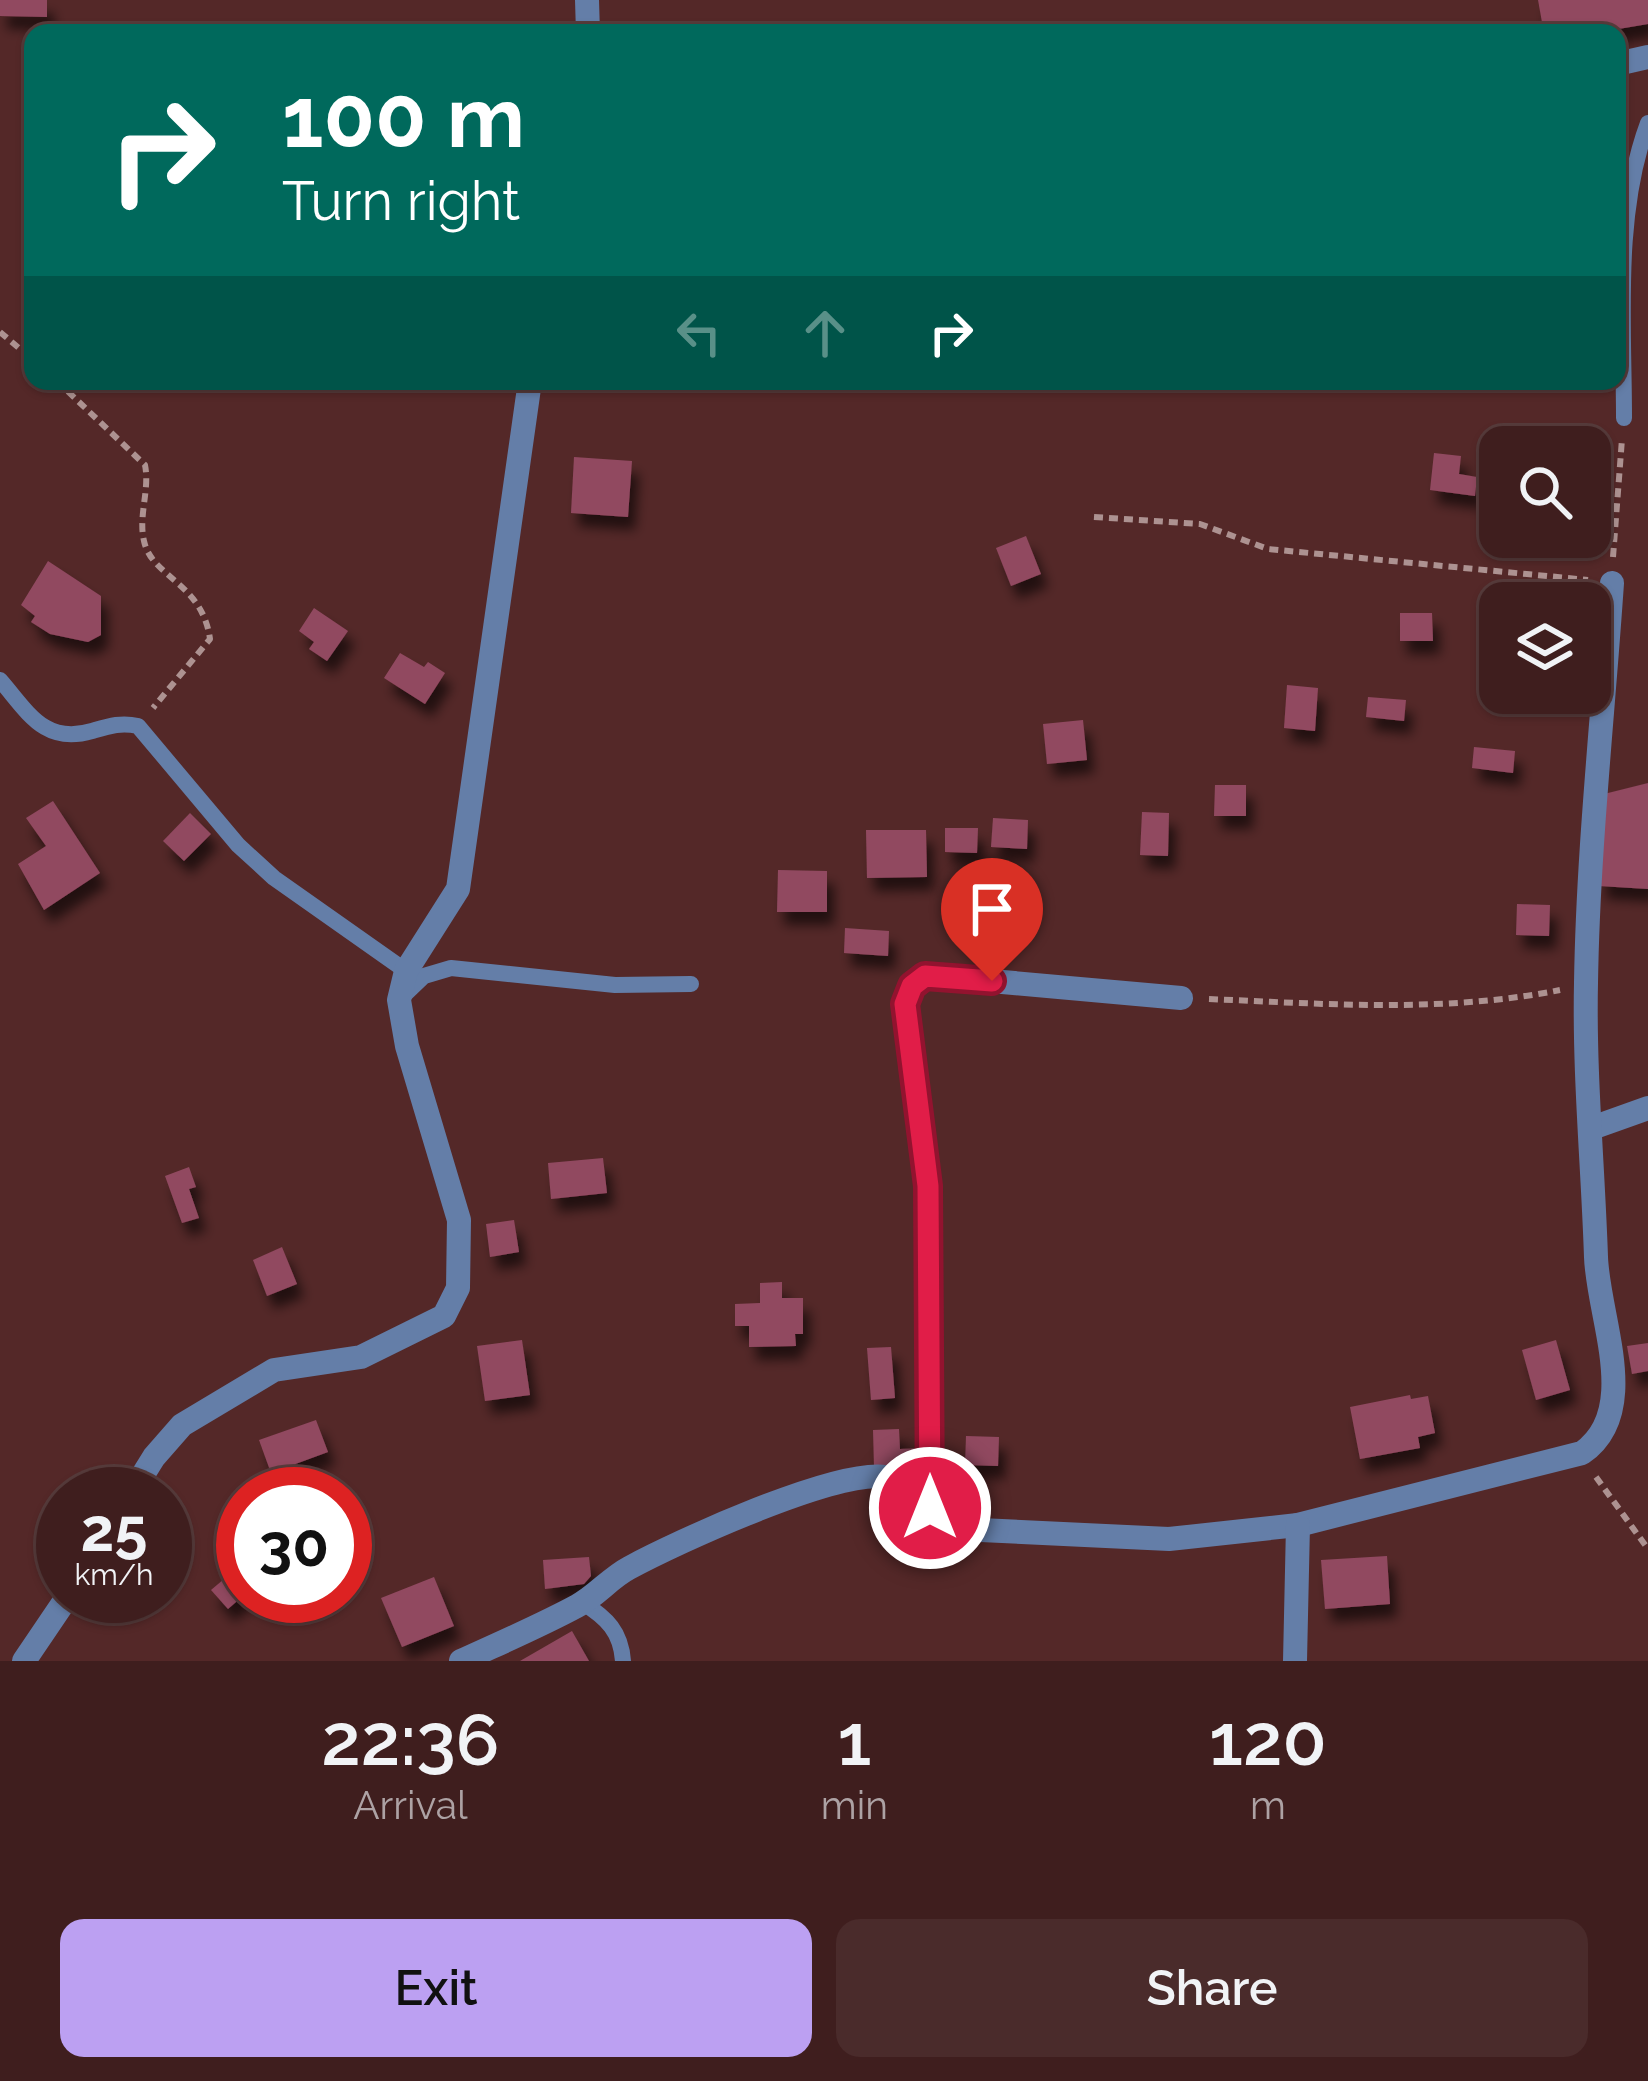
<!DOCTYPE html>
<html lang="en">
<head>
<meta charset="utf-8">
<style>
	:root { --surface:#3f1e1e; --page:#4a2b2b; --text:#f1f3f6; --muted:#ada2a4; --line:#583c3c; --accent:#bca0f2 }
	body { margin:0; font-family:Raleway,sans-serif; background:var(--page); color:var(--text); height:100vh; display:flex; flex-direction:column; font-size:45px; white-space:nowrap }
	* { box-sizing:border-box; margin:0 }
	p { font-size:39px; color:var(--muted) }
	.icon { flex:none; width:66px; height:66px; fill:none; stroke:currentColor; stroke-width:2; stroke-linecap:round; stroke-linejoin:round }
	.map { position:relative; height:1661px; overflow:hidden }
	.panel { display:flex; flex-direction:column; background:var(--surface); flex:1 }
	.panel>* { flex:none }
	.guide { position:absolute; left:24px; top:24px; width:1602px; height:366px; border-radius:24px; box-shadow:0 3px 9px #0004,0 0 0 3px var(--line); background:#00695c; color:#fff; overflow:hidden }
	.fabs { position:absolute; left:1479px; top:426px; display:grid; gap:24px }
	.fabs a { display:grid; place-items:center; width:132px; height:132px; border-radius:24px; background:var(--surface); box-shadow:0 3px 9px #0004,0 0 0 3px var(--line); font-size:60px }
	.speed { position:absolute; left:36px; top:1467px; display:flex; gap:24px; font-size:60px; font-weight:700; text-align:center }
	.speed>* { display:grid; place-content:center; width:156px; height:156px; border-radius:50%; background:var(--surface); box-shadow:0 3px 9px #0004,0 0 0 3px var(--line); line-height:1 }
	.speed small { font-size:30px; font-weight:400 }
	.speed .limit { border:18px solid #d22; background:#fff; color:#111 }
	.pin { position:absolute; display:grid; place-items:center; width:102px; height:102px; color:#fff; margin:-123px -51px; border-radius:50% 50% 50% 0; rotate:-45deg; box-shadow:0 0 12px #0007 }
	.pin .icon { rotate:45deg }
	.me { position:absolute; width:132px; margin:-66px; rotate:0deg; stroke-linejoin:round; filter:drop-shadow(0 0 9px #0008) }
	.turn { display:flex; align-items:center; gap:42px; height:252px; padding:0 60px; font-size:54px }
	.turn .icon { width:156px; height:156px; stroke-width:2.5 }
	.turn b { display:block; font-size:84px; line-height:102px }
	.lanes { display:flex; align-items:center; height:114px; padding:0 60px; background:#0003; justify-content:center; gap:60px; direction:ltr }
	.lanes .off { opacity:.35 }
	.eta { display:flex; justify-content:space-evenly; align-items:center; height:204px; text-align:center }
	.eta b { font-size:72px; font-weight:600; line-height:84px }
	.cta { display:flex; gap:24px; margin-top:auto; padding:24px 60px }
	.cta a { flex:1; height:138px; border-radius:24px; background:var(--accent); color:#111; font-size:48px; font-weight:600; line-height:138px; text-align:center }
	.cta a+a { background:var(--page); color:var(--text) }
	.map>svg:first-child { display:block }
	.building { fill:#914961; filter:url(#shadow) }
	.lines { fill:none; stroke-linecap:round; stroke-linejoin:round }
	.path { stroke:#ad9291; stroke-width:6; stroke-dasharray:9 6; stroke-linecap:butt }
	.lane { stroke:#647ea8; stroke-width:16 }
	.street { stroke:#647ea8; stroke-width:24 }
	.route-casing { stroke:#92132f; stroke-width:30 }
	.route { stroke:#e11d48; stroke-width:21 }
</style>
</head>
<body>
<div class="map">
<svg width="1648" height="1661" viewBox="0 0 1648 1661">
	<defs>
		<filter id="shadow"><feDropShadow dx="7" dy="13" stdDeviation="6" flood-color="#0009"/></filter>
	</defs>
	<rect width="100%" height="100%" fill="#542828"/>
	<g class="building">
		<path d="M 0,0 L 47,0 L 47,17 L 0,16 Z"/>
		<path d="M 1538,0 L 1648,0 L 1648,24 L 1595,33 L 1544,33 Z"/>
		<path d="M 1434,453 L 1461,456 L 1459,474 L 1477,477 L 1475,496 L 1430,490 Z"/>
		<path d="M 574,457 L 632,461 L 628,517 L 571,513 Z"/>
		<path d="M 1026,536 L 1041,574 L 1011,586 L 996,548 Z"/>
		<path d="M 48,561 L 101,596 L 101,635 L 88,642 L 50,634 L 31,622 L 35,616 L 21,605 Z"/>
		<path d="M 314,608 L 348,631 L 327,661 L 309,649 L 314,642 L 299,631 Z"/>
		<path d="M 1400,613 L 1432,613 L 1433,641 L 1400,641 Z"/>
		<path d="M 400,653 L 424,667 L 428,662 L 445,673 L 425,704 L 384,678 Z"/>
		<path d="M 1287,685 L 1318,688 L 1315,731 L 1284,728 Z"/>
		<path d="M 1368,697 L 1406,700 L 1404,721 L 1366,717 Z"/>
		<path d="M 1083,720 L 1087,760 L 1047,764 L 1043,724 Z"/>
		<path d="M 1474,747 L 1515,751 L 1513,773 L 1472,768 Z"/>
		<path d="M 1648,783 L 1648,889 L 1599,886 L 1604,794 Z"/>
		<path d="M 1215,785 L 1246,785 L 1246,816 L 1214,816 Z"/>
		<path d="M 53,801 L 100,873 L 44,910 L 18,864 L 46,846 L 26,818 Z"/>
		<path d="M 1142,812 L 1169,813 L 1168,856 L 1140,855 Z"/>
		<path d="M 190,813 L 211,834 L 184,861 L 163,841 Z"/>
		<path d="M 993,818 L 1028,820 L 1027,849 L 991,847 Z"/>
		<path d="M 945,828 L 978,828 L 977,853 L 945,852 Z"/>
		<path d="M 866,830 L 926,830 L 927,877 L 867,878 Z"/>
		<path d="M 778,870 L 827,871 L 827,912 L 777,912 Z"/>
		<path d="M 1517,904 L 1550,905 L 1549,936 L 1516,935 Z"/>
		<path d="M 845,928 L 889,931 L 888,956 L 844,953 Z"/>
		<path d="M 603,1158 L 607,1193 L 551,1199 L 548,1163 Z"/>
		<path d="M 189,1167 L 196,1187 L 189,1189 L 199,1218 L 182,1223 L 165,1176 Z"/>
		<path d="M 514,1220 L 519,1252 L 490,1257 L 486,1224 Z"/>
		<path d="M 282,1247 L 297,1284 L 267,1296 L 253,1260 Z"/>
		<path d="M 782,1282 L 782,1298 L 803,1298 L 803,1334 L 795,1334 L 796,1346 L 749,1347 L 749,1326 L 735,1326 L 735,1304 L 760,1303 L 760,1283 Z"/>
		<path d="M 522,1340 L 530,1395 L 485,1401 L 477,1346 Z"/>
		<path d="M 1556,1340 L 1570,1390 L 1536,1400 L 1522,1350 Z"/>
		<path d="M 1648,1343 L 1648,1371 L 1632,1374 L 1627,1346 Z"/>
		<path d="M 891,1347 L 895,1398 L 871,1400 L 867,1348 Z"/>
		<path d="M 1410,1395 L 1411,1399 L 1428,1396 L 1435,1433 L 1418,1437 L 1420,1448 L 1360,1459 L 1350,1407 Z"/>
		<path d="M 316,1420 L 328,1452 L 271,1473 L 259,1440 Z"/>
		<path d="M 899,1429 L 900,1449 L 921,1448 L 922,1465 L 874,1466 L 873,1430 Z"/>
		<path d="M 966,1436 L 999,1437 L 998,1466 L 965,1465 Z"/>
		<path d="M 1387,1556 L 1390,1604 L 1325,1609 L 1321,1560 Z"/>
		<path d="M 589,1557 L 591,1576 L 584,1584 L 545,1589 L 543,1560 Z"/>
		<path d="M 243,1563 L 243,1596 L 228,1609 L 211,1590 Z"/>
		<path d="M 434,1577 L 454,1626 L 402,1647 L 381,1598 Z"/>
		<path d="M 572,1631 L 589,1661 L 520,1661 Z"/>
	</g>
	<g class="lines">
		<g class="path">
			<path d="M 0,332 L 33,360"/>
			<path d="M 57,381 L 145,465 C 150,490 138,516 144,541 C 152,578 202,582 210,639 L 153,708"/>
			<path d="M 1094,517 L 1200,524 L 1268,549 L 1588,580"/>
			<path d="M 1613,557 L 1622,439"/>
			<path d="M 1209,999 C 1326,1004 1445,1013 1560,990"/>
			<path d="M 1596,1477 L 1648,1549"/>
		</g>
		<g class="lane">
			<path d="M 1624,418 C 1624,322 1614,214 1648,123"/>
			<path d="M 0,680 C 28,712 44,745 92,731 C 109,726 121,722 138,726 L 238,845 L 274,878 L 406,971"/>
			<path d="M 400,999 L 424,976 L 451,968 L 615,985 L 691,984"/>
			<path d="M 583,1603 C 607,1618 621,1632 623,1661"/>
		</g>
		<g class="street">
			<path d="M 587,0 L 588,33"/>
			<path d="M 1617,64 L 1648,57"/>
			<path d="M 1592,1128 L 1648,1108"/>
			<path d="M 131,1494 L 154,1457 L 182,1425 L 274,1370 L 361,1357 L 444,1316 L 458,1288 L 459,1220 L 407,1046 L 399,1000 L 406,971 L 458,889 L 530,381"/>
			<path d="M 930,1508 L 928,1186 L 905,1004 L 912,986 L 925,975 L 1181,998"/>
			<path d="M 24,1661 L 68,1596"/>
			<path d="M 461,1661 C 500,1643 540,1626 577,1606 C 596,1596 610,1578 629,1568 C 677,1542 836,1469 886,1477 C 918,1482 931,1517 959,1529 L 1169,1539 L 1298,1525 L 1582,1453 C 1642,1411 1598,1318 1596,1257 C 1593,1166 1584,1074 1586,983 C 1588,850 1603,716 1612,583"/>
			<path d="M 1295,1661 L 1298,1525"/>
		</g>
	</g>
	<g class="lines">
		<defs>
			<path id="route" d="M 930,1508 L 928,1186 L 905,1004 L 912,986 L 925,976 L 992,981"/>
		</defs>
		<use href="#route" class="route-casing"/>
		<use href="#route" class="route"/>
	</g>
</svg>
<div class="fabs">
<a><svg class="icon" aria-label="search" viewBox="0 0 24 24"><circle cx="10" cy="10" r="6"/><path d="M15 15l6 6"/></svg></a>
<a><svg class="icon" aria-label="layers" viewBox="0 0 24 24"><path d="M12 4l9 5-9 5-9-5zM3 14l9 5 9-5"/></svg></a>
</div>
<div class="speed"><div>25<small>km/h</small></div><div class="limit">30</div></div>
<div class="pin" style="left:992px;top:981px;background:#d93025"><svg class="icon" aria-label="arrive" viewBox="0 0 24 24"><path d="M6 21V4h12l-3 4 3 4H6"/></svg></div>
<svg class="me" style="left:930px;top:1508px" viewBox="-20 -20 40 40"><circle r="17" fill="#e11d48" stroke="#fff" stroke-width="3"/><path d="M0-11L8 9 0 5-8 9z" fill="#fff"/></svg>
<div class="guide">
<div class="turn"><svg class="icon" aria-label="right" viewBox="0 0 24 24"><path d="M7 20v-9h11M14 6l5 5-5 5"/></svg><div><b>100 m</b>Turn right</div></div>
<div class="lanes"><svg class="icon off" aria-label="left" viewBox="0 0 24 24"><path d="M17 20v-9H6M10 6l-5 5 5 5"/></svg><svg class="icon off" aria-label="ahead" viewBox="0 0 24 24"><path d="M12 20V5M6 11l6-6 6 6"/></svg><svg class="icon" aria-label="right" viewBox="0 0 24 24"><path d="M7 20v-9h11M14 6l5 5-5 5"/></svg></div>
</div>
</div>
<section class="panel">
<div class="eta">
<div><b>22:36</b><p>Arrival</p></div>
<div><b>1</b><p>min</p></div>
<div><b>120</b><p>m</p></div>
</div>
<div class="cta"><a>Exit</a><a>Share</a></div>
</section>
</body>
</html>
